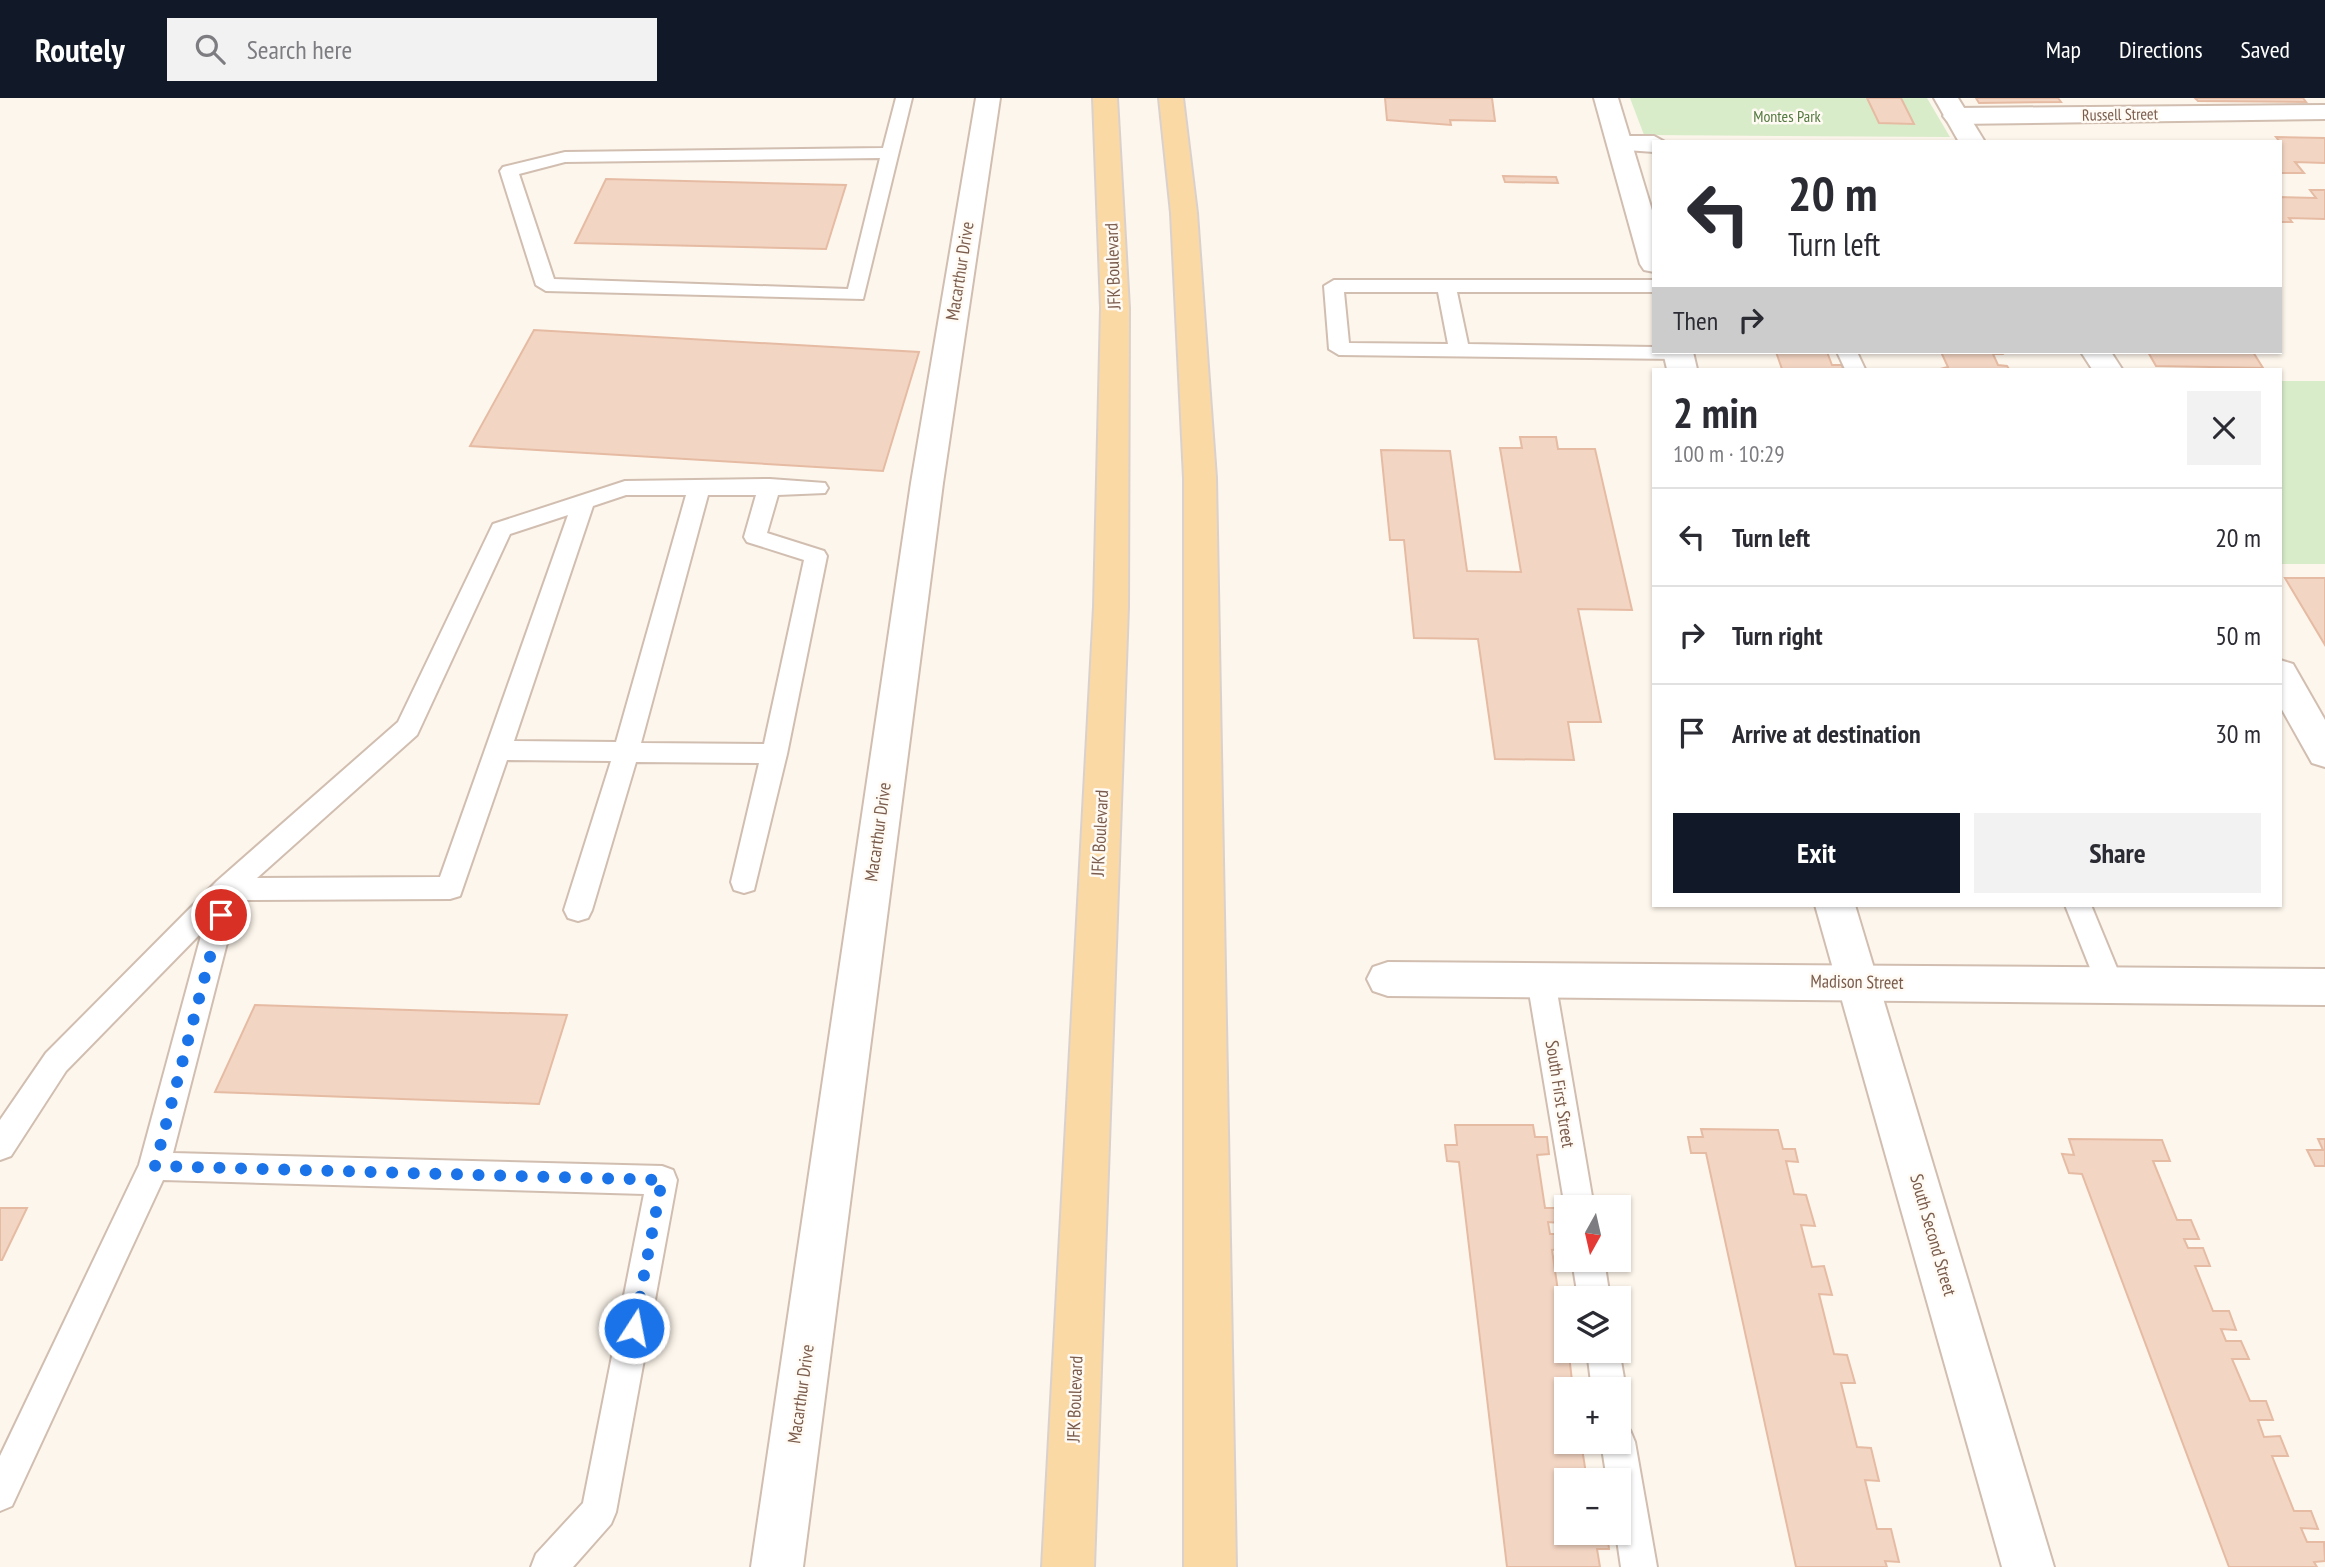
<!DOCTYPE html>
<html lang="en">
<head>
<meta charset="utf-8">
<style>
	:root { --surface:#fff; --page:#f2f2f3; --text:#2b2b33; --muted:#7c7c81; --line:#e1e1e2; --accent:#111827 }
	body { margin:0; font-family:"PT Sans Narrow",sans-serif; background:var(--page); color:var(--text); height:100vh; display:flex; flex-direction:column; font-size:26px; white-space:nowrap }
	* { box-sizing:border-box; margin:0 }
	p { font-size:23px; color:var(--muted) }
	.icon { flex:none; width:38px; height:38px; fill:none; stroke:currentColor; stroke-width:2; stroke-linecap:round; stroke-linejoin:round }
	.map { position:relative; flex:1; overflow:hidden }
	.panel { position:absolute; left:1652px; top:270px; width:630px; height:539px; display:flex; flex-direction:column; background:var(--surface); border-radius:0px; box-shadow:0 2px 5px #0004 }
	.panel>* { flex:none }
	.hud { position:absolute; left:1652px; top:42px; width:630px; height:214px; border-radius:0px; box-shadow:0 2px 5px #0004; background:#fff; color:var(--text); overflow:hidden }
	.needle { width:46px; rotate:188deg }
	.buttons { position:absolute; left:1554px; top:1097px; display:grid; gap:14px }
	.buttons a { display:grid; place-items:center; width:77px; height:77px; border-radius:0px; background:var(--surface); box-shadow:0 2px 5px #0004; font-size:35px }
	.pin { position:absolute; display:grid; place-items:center; width:60px; height:60px; color:#fff; margin:-30px; border:4px solid #fff; border-radius:50%; box-shadow:0 2px 7px #0007 }
	.me { position:absolute; width:77px; margin:-38px; rotate:11deg; stroke-linejoin:round; filter:drop-shadow(0 0 5px #0008) }
	.turn { display:flex; align-items:center; gap:24px; height:147px; padding:0 21px; font-size:32px }
	.turn .icon { width:91px; height:91px; stroke-width:2.5 }
	.turn b { display:block; font-size:49px; line-height:60px }
	.then { display:flex; align-items:center; height:66px; padding:0 21px; background:#0003; gap:14px; font-size:26px }
	.round { display:grid; place-items:center; flex:none; width:74px; height:74px; border-radius:0px; background:var(--page) }
	.overview { display:flex; align-items:center; justify-content:space-between; height:119px; padding:0 21px }
	h1 { font-size:42px; font-weight:800; line-height:52px }
	.cta { display:flex; gap:14px; margin-top:auto; padding:14px 21px }
	.cta a { flex:1; height:80px; border-radius:0px; background:var(--accent); color:#fff; font-size:28px; font-weight:800; line-height:80px; text-align:center }
	.cta a+a { background:var(--page); color:var(--text) }
	ul { padding:0; list-style:none }
	li { display:flex; align-items:center; gap:21px; height:98px; padding:0 21px; border-top:2px solid var(--line) }
	li div { flex:1 }
	li b { display:block; font-size:26px }
	li em { font-style:normal }
	header { display:flex; align-items:center; gap:42px; box-sizing:border-box; height:98px; padding:0 35px; background:var(--accent); color:#fff }
	header strong { font-size:33px }
	nav { display:flex; gap:38px; margin-inline-start:auto; font-size:24px }
	.search { width:490px; height:63px; background:var(--page); display:flex; align-items:center; gap:18px; box-sizing:border-box; padding:0 24px; border-radius:0px; color:var(--muted); font-size:26px }
	.map>svg:first-child { display:block }
	.green { fill:#d8ecc9 }
	.building { fill:#f3d5c3; stroke:#e6bba3; stroke-width:2 }
	.lines { fill:none; stroke-linecap:round; stroke-linejoin:round }
	.service-casing { stroke:#d1beb0; stroke-width:4 }
	.minor-casing { stroke:#d1beb0; stroke-width:4 }
	.tertiary-casing { stroke:#d1beb0; stroke-width:4 }
	.primary-casing { stroke:#dad1cd; stroke-width:4 }
	.service { fill:#fff; fill-rule:evenodd }
	.minor { fill:#fff; fill-rule:evenodd }
	.tertiary { fill:#fff; fill-rule:evenodd }
	.primary { fill:#fbd9a5; fill-rule:evenodd }
	.route { stroke:#1a73e8; stroke-width:12; stroke-dasharray:0 21.6 }
	.labels { text-anchor:middle; stroke-width:5; stroke-linejoin:round; paint-order:stroke }
	.far-street-label { font-size:16px; fill:#7a5c4d; stroke:#fffaf3 }
	.far-park-label { font-size:16px; fill:#537a41; stroke:#fffaf3 }
	.street-label { font-size:18px; fill:#7a5c4d; stroke:#fffaf3 }
</style>
</head>
<body>
<header>
<strong>Routely</strong>
<div class="search"><svg class="icon" aria-label="search" viewBox="0 0 24 24"><circle cx="10" cy="10" r="6"/><path d="M15 15l6 6"/></svg>Search here</div>
<nav><a>Map</a><a>Directions</a><a>Saved</a></nav>
</header>
<div class="map">
<svg width="2325" height="1469" viewBox="0 0 2325 1469">
	<rect width="100%" height="100%" fill="#fdf6ec"/>
	<g class="green">
		<path d="M 1630,0 L 1927,0 L 1950,39 L 1644,37 Z"/>
		<rect x="2280" y="283" width="45" height="183"/>
	</g>
	<g class="building">
		<path d="M 1385,0 L 1492,0 L 1495,23 L 1450,22 L 1451,27 L 1387,22 Z"/>
		<path d="M 1867,0 L 1901,0 L 1914,26 L 1879,25 Z"/>
		<path d="M 1976,0 L 2058,0 L 2061,4 L 1979,5 Z"/>
		<path d="M 2195,0 L 2303,0 L 2306,4 L 2198,3 Z"/>
		<path d="M 2276,39 L 2325,40 L 2325,65 L 2295,64 L 2304,75 L 2280,75 L 2280,44 Z"/>
		<path d="M 1503,78 L 1556,79 L 1558,85 L 1505,84 Z"/>
		<path d="M 606,81 L 846,87 L 826,151 L 575,145 Z"/>
		<path d="M 2310,92 L 2325,92 L 2325,121 L 2289,120 L 2292,124 L 2280,124 L 2280,99 L 2316,100 Z"/>
		<path d="M 534,232 L 919,254 L 883,373 L 470,348 Z"/>
		<path d="M 1776,254 L 1827,254 L 1832,267 L 1842,267 L 1843,271 L 1782,271 Z"/>
		<path d="M 1941,254 L 2000,254 L 2002,256 L 1993,256 L 1998,267 L 2007,268 L 2009,271 L 1940,271 L 1948,269 Z"/>
		<path d="M 2148,254 L 2253,254 L 2263,270 L 2156,268 Z"/>
		<path d="M 1520,339 L 1556,339 L 1558,351 L 1595,351 L 1632,512 L 1578,511 L 1601,624 L 1568,624 L 1574,662 L 1495,661 L 1478,541 L 1414,540 L 1404,442 L 1390,442 L 1381,352 L 1450,353 L 1467,473 L 1521,474 L 1500,350 L 1522,350 Z"/>
		<path d="M 2285,480 L 2325,480 L 2325,547 Z"/>
		<path d="M 255,907 L 567,917 L 539,1006 L 215,994 Z"/>
		<path d="M 1455,1027 L 1533,1027 L 1535,1039 L 1547,1039 L 1549,1056 L 1537,1057 L 1545,1110 L 1557,1110 L 1559,1125 L 1548,1124 L 1550,1136 L 1560,1136 L 1563,1151 L 1552,1152 L 1559,1200 L 1566,1201 L 1566,1217 L 1561,1217 L 1566,1230 L 1573,1292 L 1566,1292 L 1566,1344 L 1581,1344 L 1587,1382 L 1566,1382 L 1566,1435 L 1607,1435 L 1609,1451 L 1597,1451 L 1600,1469 L 1507,1469 L 1459,1064 L 1447,1063 L 1445,1047 L 1457,1047 Z"/>
		<path d="M 1701,1031 L 1778,1032 L 1783,1051 L 1795,1051 L 1798,1064 L 1786,1063 L 1794,1096 L 1806,1097 L 1815,1128 L 1801,1127 L 1812,1169 L 1824,1168 L 1832,1197 L 1819,1196 L 1834,1256 L 1847,1257 L 1855,1285 L 1841,1285 L 1857,1349 L 1871,1350 L 1879,1383 L 1865,1382 L 1877,1431 L 1891,1431 L 1899,1464 L 1885,1463 L 1887,1469 L 1796,1469 L 1706,1055 L 1691,1055 L 1688,1039 L 1703,1039 Z"/>
		<path d="M 2069,1041 L 2162,1042 L 2170,1063 L 2153,1063 L 2177,1122 L 2191,1122 L 2199,1141 L 2184,1141 L 2188,1150 L 2203,1150 L 2210,1168 L 2195,1168 L 2213,1213 L 2229,1213 L 2236,1232 L 2221,1231 L 2226,1243 L 2241,1243 L 2249,1261 L 2232,1261 L 2250,1303 L 2266,1303 L 2273,1322 L 2258,1322 L 2264,1339 L 2280,1338 L 2288,1358 L 2272,1358 L 2294,1413 L 2311,1413 L 2318,1431 L 2301,1430 L 2307,1444 L 2324,1444 L 2325,1463 L 2314,1464 L 2317,1469 L 2229,1469 L 2082,1076 L 2069,1075 L 2062,1056 L 2074,1057 Z"/>
		<path d="M 2318,1041 L 2325,1041 L 2325,1068 L 2315,1068 L 2307,1052 L 2323,1052 Z"/>
		<path d="M 0,1110 L 27,1110 L 2,1162 L 0,1162 Z"/>
	</g>
	<g class="lines">
		<defs>
			<g id="service">
				<path d="M 896,0 L 912,0 L 863,201 L 546,193 L 536,187 L 500,73 L 503,69 L 565,54 L 883,50 ZM 880,60 L 848,191 L 554,181 L 519,76 L 565,64 Z"/>
				<path d="M 1334,182 L 1654,182 L 1654,194 L 1457,194 L 1468,246 L 1654,249 L 1654,254 L 1688,255 L 1678,261 L 1339,257 L 1329,251 L 1324,188 ZM 1344,194 L 1438,194 L 1448,246 L 1349,245 Z"/>
				<path d="M 1837,254 L 1857,254 L 1865,271 L 1845,271 Z"/>
				<path d="M 770,381 L 825,385 L 828,390 L 825,395 L 778,397 L 767,435 L 824,453 L 827,458 L 787,656 L 754,792 L 744,795 L 734,792 L 731,784 L 759,665 L 636,664 L 592,812 L 588,820 L 578,823 L 568,820 L 564,812 L 611,663 L 507,662 L 460,798 L 450,801 L 238,802 L 173,1055 L 662,1068 L 673,1072 L 677,1082 L 616,1414 L 611,1426 L 573,1469 L 531,1469 L 536,1456 L 583,1405 L 644,1096 L 163,1082 L 12,1408 L 0,1413 L 0,1358 L 139,1067 L 202,834 L 66,973 L 11,1058 L 0,1062 L 0,1022 L 46,955 L 217,783 L 398,624 L 493,426 L 625,383 ZM 626,397 L 686,397 L 616,644 L 514,643 L 593,408 ZM 708,397 L 756,397 L 744,439 L 747,444 L 804,462 L 764,646 L 641,645 ZM 568,417 L 440,779 L 257,780 L 417,637 L 510,436 Z"/>
				<path d="M 2065,807 L 2091,807 L 2124,887 L 2120,895 L 2110,899 L 2100,895 Z"/>
				<path d="M 1541,870 L 1551,874 L 1555,882 L 1594,1110 L 1566,1110 L 1566,1116 L 1527,882 L 1531,874 Z"/>
				<path d="M 1572,1162 L 1604,1162 L 1610,1200 L 1578,1200 Z"/>
				<path d="M 1619,1251 L 1626,1292 L 1619,1305 L 1619,1292 L 1592,1292 L 1587,1253 Z"/>
				<path d="M 1619,1327 L 1630,1332 L 1635,1344 L 1657,1469 L 1621,1469 L 1616,1435 L 1619,1435 L 1619,1382 L 1607,1382 L 1601,1344 L 1619,1344 Z"/>
			</g>
			<g id="minor">
				<path d="M 2325,7 L 2325,21 L 1956,26 L 1947,23 L 1943,18 L 1947,13 L 1956,10 Z"/>
				<path d="M 1621,38 L 1654,38 L 1665,44 L 1654,44 L 1654,54 L 1612,51 L 1608,46 L 1612,41 Z"/>
				<path d="M 1388,864 L 2325,871 L 2325,907 L 1388,898 L 1373,893 L 1367,881 L 1373,869 Z"/>
			</g>
			<g id="tertiary">
				<path d="M 976,0 L 1000,0 L 943,385 L 803,1469 L 751,1469 L 911,385 Z"/>
				<path d="M 1594,0 L 1618,0 L 1654,119 L 1654,174 L 1644,172 L 1640,166 Z"/>
				<path d="M 1934,0 L 1958,0 L 1985,44 L 1959,44 Z"/>
				<path d="M 1663,254 L 1693,254 L 1697,271 L 1667,271 Z"/>
				<path d="M 2081,254 L 2111,254 L 2122,271 L 2092,271 Z"/>
				<path d="M 2280,562 L 2293,566 L 2325,622 L 2325,669 L 2312,665 L 2280,608 Z"/>
				<path d="M 1815,807 L 1855,807 L 2054,1469 L 2002,1469 Z"/>
			</g>
			<g id="primary">
				<path d="M 1093,0 L 1117,0 L 1129,210 L 1128,509 L 1094,1469 L 1042,1469 L 1094,509 L 1101,210 Z"/>
				<path d="M 1159,0 L 1183,0 L 1197,115 L 1216,380 L 1236,1469 L 1184,1469 L 1184,380 L 1171,115 Z"/>
			</g>
		</defs>
		<use href="#service" class="service-casing"/>
		<use href="#minor" class="minor-casing"/>
		<use href="#tertiary" class="tertiary-casing"/>
		<use href="#primary" class="primary-casing"/>
		<use href="#service" class="service"/>
		<use href="#minor" class="minor"/>
		<use href="#tertiary" class="tertiary"/>
		<use href="#primary" class="primary"/>
	</g>
	<g class="lines">
		<path class="route" d="M 221,817 L 155,1068 L 662,1082 L 634,1230"/>
	</g>
	<g class="labels">
		<g class="far-street-label">
			<text transform="translate(2120 16) rotate(-1)" y="6">Russell Street</text>
		</g>
		<g class="far-park-label">
			<text x="1787" y="24">Montes Park</text>
		</g>
		<g class="street-label">
			<text transform="translate(1113 168) rotate(-92)" y="6">JFK Boulevard</text>
			<text transform="translate(960 173) rotate(-81)" y="6">Macarthur Drive</text>
			<text transform="translate(878 734) rotate(-82)" y="6">Macarthur Drive</text>
			<text transform="translate(1100 735) rotate(-87)" y="6">JFK Boulevard</text>
			<text transform="translate(1857 884) rotate(1)" y="6">Madison Street</text>
			<text transform="translate(1560 996) rotate(81)" y="6">South First Street</text>
			<text transform="translate(1933 1137) rotate(74)" y="6">South Second Street</text>
			<text transform="translate(801 1296) rotate(-82)" y="6">Macarthur Drive</text>
			<text transform="translate(1075 1301) rotate(-88)" y="6">JFK Boulevard</text>
		</g>
	</g>
</svg>
<div class="buttons">
<a><svg class="needle" viewBox="-14 -14 28 28"><path d="M0-13l5 13h-10z" fill="#e53935"/><path d="M0 13l5-13h-10z" fill="#7c7c81"/></svg></a>
<a><svg class="icon" aria-label="layers" viewBox="0 0 24 24"><path d="M12 4l9 5-9 5-9-5zM3 14l9 5 9-5"/></svg></a>
<a>+</a>
<a>−</a>
</div>
<div class="pin" style="left:221px;top:817px;background:#d93025"><svg class="icon" aria-label="arrive" viewBox="0 0 24 24"><path d="M6 21V4h12l-3 4 3 4H6"/></svg></div>
<svg class="me" style="left:634px;top:1230px" viewBox="-20 -20 40 40"><circle r="17" fill="#1a73e8" stroke="#fff" stroke-width="3"/><path d="M0-11L8 9 0 5-8 9z" fill="#fff"/></svg>
<div class="hud">
<div class="turn"><svg class="icon" aria-label="left" viewBox="0 0 24 24"><path d="M17 20v-9H6M10 6l-5 5 5 5"/></svg><div><b>20 m</b>Turn left</div></div>
<div class="then">Then<svg class="icon" aria-label="right" viewBox="0 0 24 24"><path d="M7 20v-9h11M14 6l5 5-5 5"/></svg></div>
</div>
<section class="panel">
<div class="overview"><div><h1>2 min</h1><p>100 m · 10:29</p></div><a class="round"><svg class="icon" aria-label="close" viewBox="0 0 24 24"><path d="M6 6l12 12M18 6L6 18"/></svg></a></div>
<ul>
<li><svg class="icon" aria-label="left" viewBox="0 0 24 24"><path d="M17 20v-9H6M10 6l-5 5 5 5"/></svg><div><b>Turn left</b></div><em>20 m</em></li>
<li><svg class="icon" aria-label="right" viewBox="0 0 24 24"><path d="M7 20v-9h11M14 6l5 5-5 5"/></svg><div><b>Turn right</b></div><em>50 m</em></li>
<li><svg class="icon" aria-label="arrive" viewBox="0 0 24 24"><path d="M6 21V4h12l-3 4 3 4H6"/></svg><div><b>Arrive at destination</b></div><em>30 m</em></li>
</ul>
<div class="cta"><a>Exit</a><a>Share</a></div>
</section>
</div>
</body>
</html>
